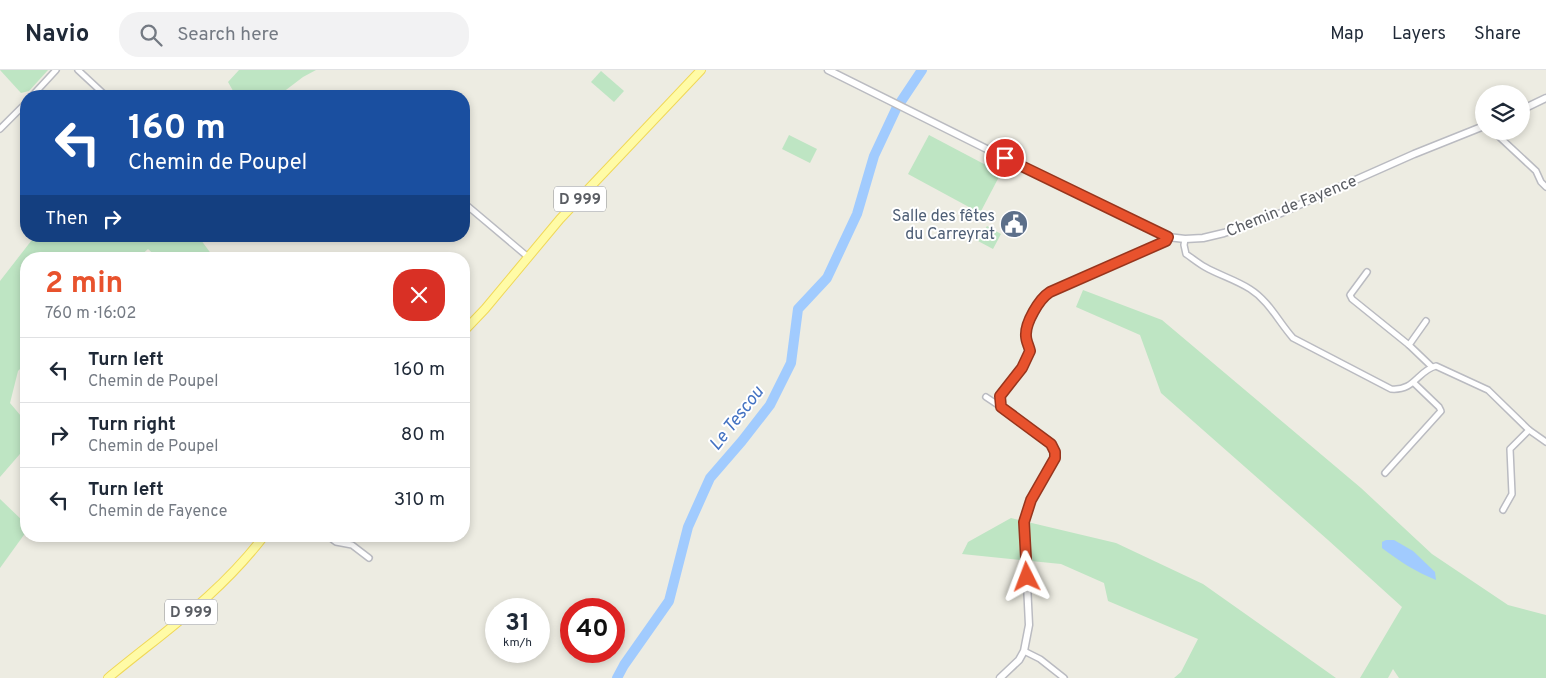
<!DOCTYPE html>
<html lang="en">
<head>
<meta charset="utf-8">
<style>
	:root { --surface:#fff; --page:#f2f2f3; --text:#1f2937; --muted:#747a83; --line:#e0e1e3; --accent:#e8522d }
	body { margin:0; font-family:Overpass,sans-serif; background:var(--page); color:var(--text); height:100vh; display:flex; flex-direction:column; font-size:19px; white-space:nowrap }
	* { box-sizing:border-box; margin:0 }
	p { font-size:16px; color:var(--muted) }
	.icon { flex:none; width:28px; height:28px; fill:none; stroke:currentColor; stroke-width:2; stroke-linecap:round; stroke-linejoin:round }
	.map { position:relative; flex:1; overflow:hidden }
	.sheet { position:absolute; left:20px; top:182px; width:450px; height:290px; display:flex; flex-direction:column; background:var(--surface); border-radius:20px; box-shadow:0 2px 8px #0003 }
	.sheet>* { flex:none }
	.top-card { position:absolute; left:20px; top:20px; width:450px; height:152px; border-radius:20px; box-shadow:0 2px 8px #0003; background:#1a4fa0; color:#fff; overflow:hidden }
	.fabs { position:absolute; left:1475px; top:15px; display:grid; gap:10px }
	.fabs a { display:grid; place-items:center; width:55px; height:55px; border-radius:50%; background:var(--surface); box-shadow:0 2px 8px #0003; font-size:25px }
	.speed { position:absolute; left:485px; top:528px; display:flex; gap:10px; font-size:25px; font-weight:700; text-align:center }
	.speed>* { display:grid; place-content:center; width:65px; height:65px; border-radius:50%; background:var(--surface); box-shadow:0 2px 8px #0003; line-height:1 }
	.speed small { font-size:12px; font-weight:400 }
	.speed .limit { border:8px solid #d22; background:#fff; color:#111 }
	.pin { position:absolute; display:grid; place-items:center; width:42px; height:42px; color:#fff; margin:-21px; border:2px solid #fff; border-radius:50%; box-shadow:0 1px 5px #0007 }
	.me { position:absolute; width:55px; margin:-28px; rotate:357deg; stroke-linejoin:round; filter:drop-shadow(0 0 4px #0008) }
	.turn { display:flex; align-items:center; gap:18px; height:105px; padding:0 25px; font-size:22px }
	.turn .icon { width:65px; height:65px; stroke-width:2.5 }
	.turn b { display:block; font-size:35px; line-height:42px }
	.then { display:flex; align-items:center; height:48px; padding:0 25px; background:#0003; gap:10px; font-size:19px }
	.round { display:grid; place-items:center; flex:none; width:52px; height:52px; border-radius:20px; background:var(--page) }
	.headline { display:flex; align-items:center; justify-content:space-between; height:85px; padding:0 25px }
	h1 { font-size:30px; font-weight:700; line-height:38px; color:var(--accent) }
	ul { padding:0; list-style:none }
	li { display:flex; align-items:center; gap:15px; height:65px; padding:0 25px; border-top:1px solid var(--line) }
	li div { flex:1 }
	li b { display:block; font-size:19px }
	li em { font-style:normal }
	header { display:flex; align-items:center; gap:30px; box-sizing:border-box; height:70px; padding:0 25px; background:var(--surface); border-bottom:1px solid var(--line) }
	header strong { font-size:24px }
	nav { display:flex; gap:28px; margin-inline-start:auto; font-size:18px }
	.search { width:350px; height:45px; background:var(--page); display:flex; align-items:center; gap:12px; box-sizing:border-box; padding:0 18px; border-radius:20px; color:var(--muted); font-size:19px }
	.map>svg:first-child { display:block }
	.green { fill:#bee5c3 }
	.water { fill:#a1cbfe }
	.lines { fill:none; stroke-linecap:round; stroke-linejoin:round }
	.river { stroke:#a1cbfe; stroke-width:10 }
	.minor-casing { stroke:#babbc1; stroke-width:8 }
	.tertiary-casing { stroke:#babbc1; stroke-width:9 }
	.primary-casing { stroke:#f0d858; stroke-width:10 }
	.minor { stroke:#fff; stroke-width:5 }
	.tertiary { stroke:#fff; stroke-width:6 }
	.primary { stroke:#fffba6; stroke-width:8 }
	.route-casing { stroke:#97351d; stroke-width:12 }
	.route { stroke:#e8522d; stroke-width:9 }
	.labels { text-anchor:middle; stroke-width:4; stroke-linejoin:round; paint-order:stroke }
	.shield { fill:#fff; stroke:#8c8e92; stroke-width:1 }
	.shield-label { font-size:15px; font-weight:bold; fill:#5a5d63 }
	.street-label { font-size:16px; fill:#5a5d63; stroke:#fff }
	.service-label { font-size:16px; fill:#4e5e75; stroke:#fff; text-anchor:end }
	.water-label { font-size:18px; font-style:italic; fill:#4372c2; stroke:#fff }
</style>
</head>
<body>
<header>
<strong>Navio</strong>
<div class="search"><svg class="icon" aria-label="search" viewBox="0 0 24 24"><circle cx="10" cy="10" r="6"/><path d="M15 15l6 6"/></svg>Search here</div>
<nav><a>Map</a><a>Layers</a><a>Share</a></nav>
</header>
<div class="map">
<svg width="1546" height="608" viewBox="0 0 1546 608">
	<rect width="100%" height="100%" fill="#edece2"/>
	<g class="green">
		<path d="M 0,0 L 48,0 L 29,21 L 21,23 Z"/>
		<path d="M 239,0 L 316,0 L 303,7 L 278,26 L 236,26 L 228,12 Z"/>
		<path d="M 601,1 L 624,21 L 614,32 L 591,12 Z"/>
		<path d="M 789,65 L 817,79 L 810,93 L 782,79 Z"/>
		<path d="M 929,65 L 1001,103 L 980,143 L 908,104 Z"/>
		<path d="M 987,156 L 1001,164 L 993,179 L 978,171 Z"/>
		<path d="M 35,166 L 198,166 L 212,185 L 210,189 L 159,189 L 148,179 L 137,189 L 26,189 L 26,293 L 18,301 L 10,333 L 26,352 L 26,377 L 0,407 L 0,211 Z"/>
		<path d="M 1083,220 L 1162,250 L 1361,418 L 1432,484 L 1508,535 L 1546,545 L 1546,608 L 1399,608 L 1393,599 L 1388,608 L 1360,608 L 1402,537 L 1328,470 L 1161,323 L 1140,265 L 1076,237 Z"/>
		<path d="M 0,429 L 26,454 L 26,462 L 0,498 Z"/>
		<path d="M 1011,448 L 1116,473 L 1203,514 L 1336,608 L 1174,608 L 1181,602 L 1198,569 L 1108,531 L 1104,513 L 1061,494 L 962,484 L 968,472 Z"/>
	</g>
	<path class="water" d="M 1386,470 L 1394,470 L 1413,481 L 1435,502 L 1436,510 C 1416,502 1399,491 1382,478 L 1382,472 Z"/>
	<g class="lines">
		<path class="river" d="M 617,608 L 624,595 L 669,531 L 688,457 L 710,408 L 742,371 L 770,335 L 791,293 L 798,239 L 827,208 L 857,144 L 874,86 L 896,39 L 922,0"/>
		<defs>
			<g id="minor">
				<path d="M 78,0 L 106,26"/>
				<path d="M 32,26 L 56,0"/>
				<path d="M 0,59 L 26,33"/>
				<path d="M 1493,61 L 1536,101 L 1541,112 L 1546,117"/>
				<path d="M 464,133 L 528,187"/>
				<path d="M 1185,169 L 1184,175 L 1186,184 C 1192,188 1198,193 1205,197 C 1219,205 1236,210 1250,219 C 1269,231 1278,251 1293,268 L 1391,319 C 1415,321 1417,301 1436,296 L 1488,320 L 1529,360 L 1546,372"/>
				<path d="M 1367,202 L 1350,225 L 1352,229 L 1409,275 L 1432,297"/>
				<path d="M 1409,275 L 1426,251"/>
				<path d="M 986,327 L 1001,337"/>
				<path d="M 1385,403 L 1441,341 L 1439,337 L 1414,313"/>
				<path d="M 1503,440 L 1512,424 L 1510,379 L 1529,360"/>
				<path d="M 328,466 L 336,472 L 352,475 L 369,488"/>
				<path d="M 1024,581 L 1040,589 L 1064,608"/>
			</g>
			<g id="tertiary">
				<path d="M 828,0 L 1043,107 L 1168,167 L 1185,169 L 1203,168 L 1224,163 L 1281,143 L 1414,84 L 1484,56"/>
				<path d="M 1521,40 L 1546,28"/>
				<path d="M 1000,608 L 1019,590 L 1024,581 L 1029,555 L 1024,451 L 1031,430 L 1055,388 L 1055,382 L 1051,373 L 1001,337 L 1000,326 L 1022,298 L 1031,281 L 1026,268 L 1026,260 L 1035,239 L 1044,226 L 1060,217 L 1166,171 L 1168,167"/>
			</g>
			<g id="primary">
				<path d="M 464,261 L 485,239 L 560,149 L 701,0"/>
				<path d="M 108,608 C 165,561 218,526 264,466"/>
			</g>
		</defs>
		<use href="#minor" class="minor-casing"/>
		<use href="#tertiary" class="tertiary-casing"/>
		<use href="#primary" class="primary-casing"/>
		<use href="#minor" class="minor"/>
		<use href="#tertiary" class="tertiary"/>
		<use href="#primary" class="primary"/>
	</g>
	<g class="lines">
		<defs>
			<path id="route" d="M 1005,88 L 1168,167 L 1166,171 L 1050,222 C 1039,229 1025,253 1026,266 C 1026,271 1029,276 1030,281 L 1022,298 L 1000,326 L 1001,337 L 1051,374 L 1055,382 L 1055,388 L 1031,430 L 1024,452 L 1027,507"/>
		</defs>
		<use href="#route" class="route-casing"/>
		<use href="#route" class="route"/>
	</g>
	<defs>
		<symbol id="civic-disc" viewBox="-11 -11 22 22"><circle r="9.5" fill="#5c6f8a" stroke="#fff"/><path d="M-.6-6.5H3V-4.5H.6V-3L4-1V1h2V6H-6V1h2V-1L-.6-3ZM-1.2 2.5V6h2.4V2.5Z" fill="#fff"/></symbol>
	</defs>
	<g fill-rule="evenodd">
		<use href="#civic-disc" x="998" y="138" width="32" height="32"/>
	</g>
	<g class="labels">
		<g class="shield">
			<rect x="554" y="116.5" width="52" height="25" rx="4"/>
			<rect x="165" y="529.5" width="52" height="25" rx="4"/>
		</g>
		<g class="shield-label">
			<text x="580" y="134">D 999</text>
			<text x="191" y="547">D 999</text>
		</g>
		<g class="street-label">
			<text transform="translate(1291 135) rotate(-22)" y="6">Chemin de Fayence</text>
		</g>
		<g class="service-label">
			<text x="995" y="151">Salle des fêtes<tspan x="995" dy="18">du Carreyrat</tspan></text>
		</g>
		<g class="water-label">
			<text transform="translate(736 348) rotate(-52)" y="6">Le Tescou</text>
		</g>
	</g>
</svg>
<div class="fabs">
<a><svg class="icon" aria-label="layers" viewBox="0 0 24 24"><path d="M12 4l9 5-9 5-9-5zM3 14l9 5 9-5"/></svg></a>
</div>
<div class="speed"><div>31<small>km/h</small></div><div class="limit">40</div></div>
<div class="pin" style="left:1005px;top:88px;background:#d93025"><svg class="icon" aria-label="arrive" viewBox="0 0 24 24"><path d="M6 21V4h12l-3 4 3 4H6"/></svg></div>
<svg class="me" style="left:1027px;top:507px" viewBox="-20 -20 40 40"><path d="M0-17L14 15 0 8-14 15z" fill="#e8522d" stroke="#fff" stroke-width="4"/></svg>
<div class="top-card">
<div class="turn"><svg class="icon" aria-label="left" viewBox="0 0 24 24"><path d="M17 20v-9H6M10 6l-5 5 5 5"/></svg><div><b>160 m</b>Chemin de Poupel</div></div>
<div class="then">Then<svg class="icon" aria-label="right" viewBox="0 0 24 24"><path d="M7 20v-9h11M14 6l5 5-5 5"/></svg></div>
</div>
<section class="sheet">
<div class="headline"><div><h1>2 min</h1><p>760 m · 16:02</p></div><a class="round" style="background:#d93025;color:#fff"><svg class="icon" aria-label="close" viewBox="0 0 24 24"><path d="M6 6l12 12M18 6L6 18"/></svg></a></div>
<ul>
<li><svg class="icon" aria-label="left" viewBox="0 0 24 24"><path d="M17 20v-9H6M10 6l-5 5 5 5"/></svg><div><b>Turn left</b><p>Chemin de Poupel</p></div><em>160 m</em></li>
<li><svg class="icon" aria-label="right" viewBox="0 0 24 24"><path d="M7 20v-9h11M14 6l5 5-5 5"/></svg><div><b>Turn right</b><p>Chemin de Poupel</p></div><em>80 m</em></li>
<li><svg class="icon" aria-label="left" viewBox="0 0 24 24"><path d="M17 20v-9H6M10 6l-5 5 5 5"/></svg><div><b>Turn left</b><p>Chemin de Fayence</p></div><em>310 m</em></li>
</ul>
</section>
</div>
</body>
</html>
